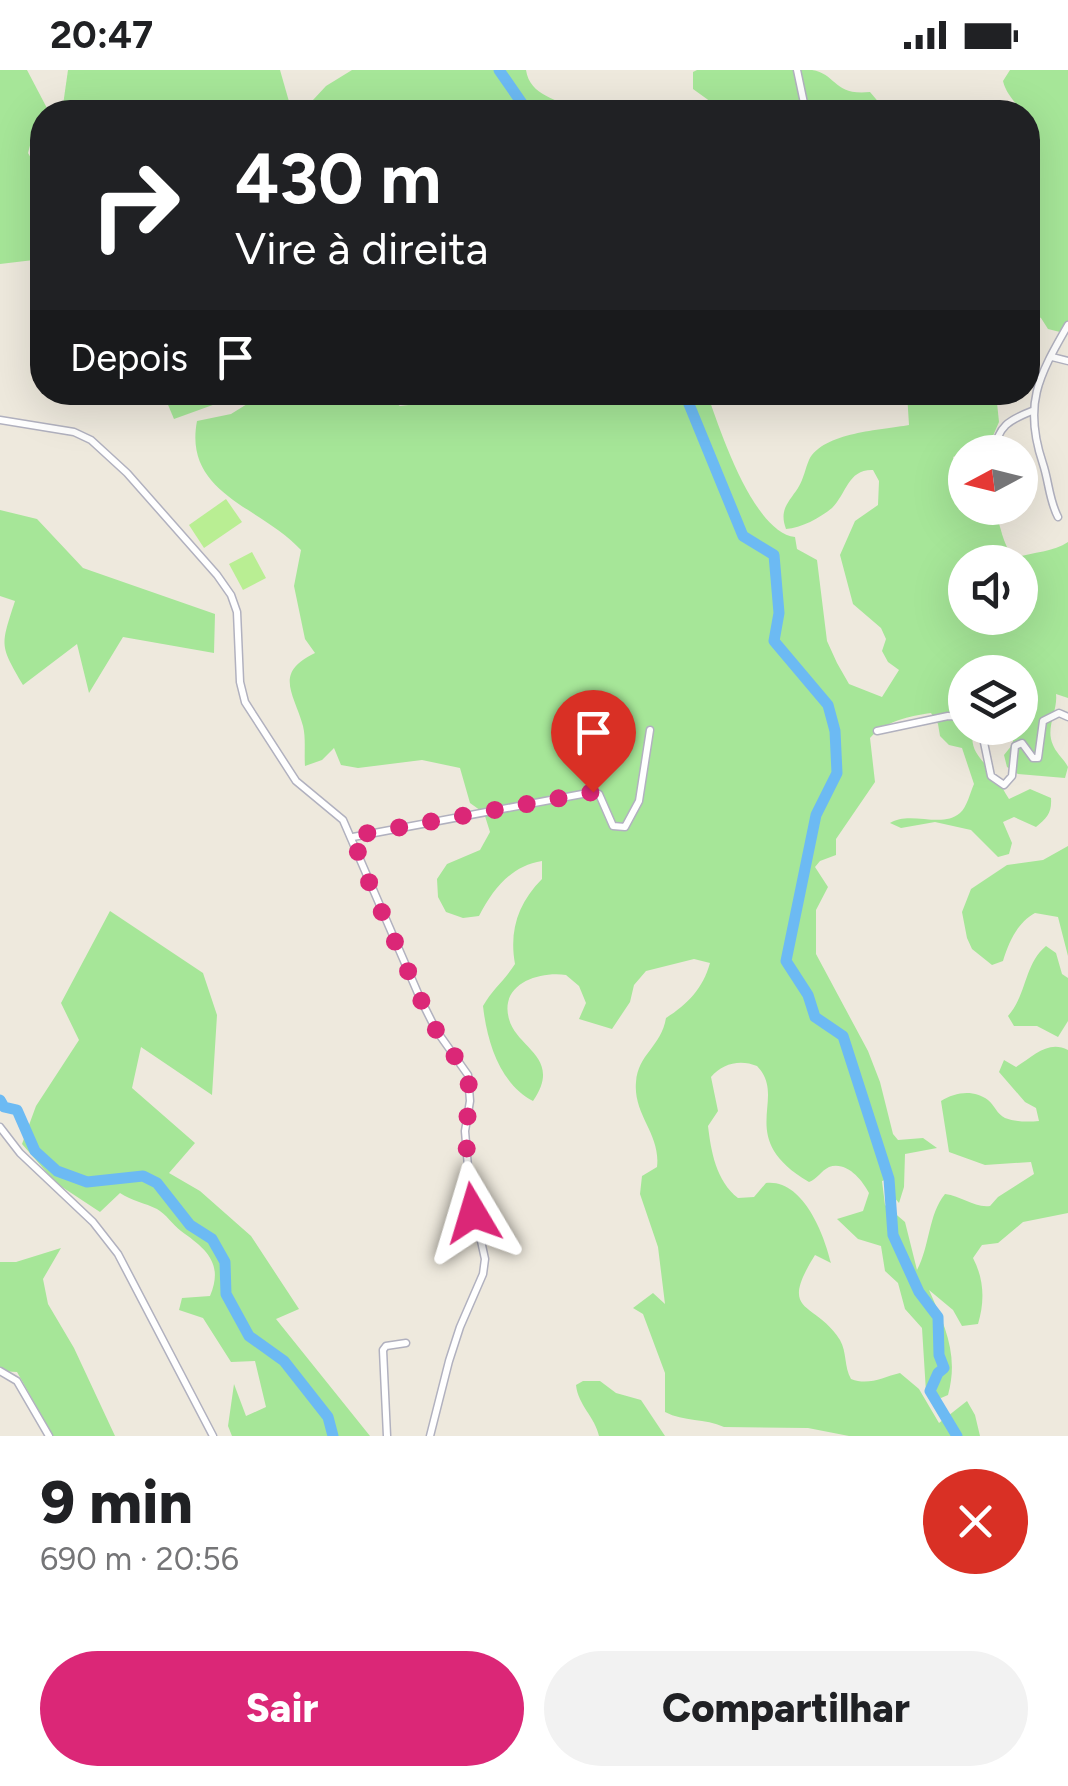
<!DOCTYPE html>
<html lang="pt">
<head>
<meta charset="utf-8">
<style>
	:root { --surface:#fff; --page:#f2f2f2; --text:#202124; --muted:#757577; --accent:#db2777 }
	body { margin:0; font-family:Figtree,sans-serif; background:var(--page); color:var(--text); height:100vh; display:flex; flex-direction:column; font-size:38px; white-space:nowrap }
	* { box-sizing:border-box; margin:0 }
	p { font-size:32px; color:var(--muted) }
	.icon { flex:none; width:55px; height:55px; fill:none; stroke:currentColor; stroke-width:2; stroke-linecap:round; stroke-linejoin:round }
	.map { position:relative; height:1366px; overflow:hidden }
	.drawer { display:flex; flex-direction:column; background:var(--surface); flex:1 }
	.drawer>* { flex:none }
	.guide { position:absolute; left:30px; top:30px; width:1010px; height:305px; border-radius:40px; box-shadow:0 10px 40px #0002; background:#202124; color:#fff; overflow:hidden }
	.needle { width:65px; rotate:263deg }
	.controls { position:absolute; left:948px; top:365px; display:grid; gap:20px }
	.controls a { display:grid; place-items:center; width:90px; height:90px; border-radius:50%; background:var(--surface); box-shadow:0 10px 40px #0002; font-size:50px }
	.pin { position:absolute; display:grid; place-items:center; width:85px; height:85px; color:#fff; margin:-102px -42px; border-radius:50% 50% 50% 0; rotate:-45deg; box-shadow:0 0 10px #0007 }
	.pin .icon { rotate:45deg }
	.me { position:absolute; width:110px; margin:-55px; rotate:353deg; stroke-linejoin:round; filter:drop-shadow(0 0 8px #0008) }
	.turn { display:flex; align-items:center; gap:35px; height:210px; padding:0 40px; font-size:45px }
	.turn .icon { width:130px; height:130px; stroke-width:2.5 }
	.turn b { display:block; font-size:70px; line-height:85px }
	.then { display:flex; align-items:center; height:95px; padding:0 40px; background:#0003; gap:20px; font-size:38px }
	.round { display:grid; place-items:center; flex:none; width:105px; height:105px; border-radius:52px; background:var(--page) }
	.summary { display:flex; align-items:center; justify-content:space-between; height:170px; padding:0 40px }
	h1 { font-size:60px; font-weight:800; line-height:75px }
	.cta { display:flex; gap:20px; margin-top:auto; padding:20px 40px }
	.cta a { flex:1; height:115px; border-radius:60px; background:var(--accent); color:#fff; font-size:40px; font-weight:800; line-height:115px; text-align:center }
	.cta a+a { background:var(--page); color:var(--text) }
	.status { display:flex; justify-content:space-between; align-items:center; height:70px; padding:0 50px; background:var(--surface); direction:ltr }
	.status svg { height:28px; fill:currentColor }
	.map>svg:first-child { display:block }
	.green { fill:#a6e698; fill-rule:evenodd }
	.pitch { fill:#b9ee93 }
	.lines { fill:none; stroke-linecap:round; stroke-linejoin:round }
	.river { stroke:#6cbaf3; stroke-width:11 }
	.street-casing { stroke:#b1b1bf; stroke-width:9 }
	.street { stroke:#fff; stroke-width:6 }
	.route { stroke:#db2777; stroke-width:18; stroke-dasharray:0 32.4 }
</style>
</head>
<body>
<div class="status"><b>20:47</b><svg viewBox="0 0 49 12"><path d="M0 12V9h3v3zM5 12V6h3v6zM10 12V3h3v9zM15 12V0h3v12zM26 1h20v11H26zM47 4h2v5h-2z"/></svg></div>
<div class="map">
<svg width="1068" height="1366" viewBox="0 0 1068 1366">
	<rect width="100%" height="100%" fill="#eee9dd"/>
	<g class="green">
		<path d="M 0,0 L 27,0 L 49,42 L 42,42 L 42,62 L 32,68 L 28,83 L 42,107 L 42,189 L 0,194 Z"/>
		<path d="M 68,0 L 280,0 L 292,42 L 62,42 Z"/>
		<path d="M 352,0 L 526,0 C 530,27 558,27 575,42 L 320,42 L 313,30 L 326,16 Z"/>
		<path d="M 697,0 C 734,0 775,0 812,0 C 837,4 833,26 870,22 L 887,42 L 725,42 L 693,19 L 693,2 Z"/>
		<path d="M 1010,0 L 1068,0 L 1068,264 L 1048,259 L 1041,248 L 1028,242 L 1028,79 C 1043,47 1009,37 1003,11 Z"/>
		<path d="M 501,322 L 707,323 C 720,360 753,462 795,467 L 797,479 L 817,490 L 827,571 L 837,593 L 849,614 L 882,627 L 899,600 L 888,592 L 882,581 L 886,569 L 881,558 L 853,534 L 840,485 L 855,451 L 878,435 L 879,411 L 873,400 C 848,399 847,423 832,438 C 820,448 801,458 786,459 C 779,440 788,433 798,418 C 804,408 805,399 809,390 C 823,362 882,360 909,355 L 907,323 L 996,323 L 999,352 L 986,382 L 975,379 L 953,387 L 961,407 L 965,408 L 965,438 L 993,438 C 1002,455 1001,474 1015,488 C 1032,482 1054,482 1068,472 L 1068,628 L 1056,624 C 1058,641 1045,658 1053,675 C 1056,683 1064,689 1068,697 L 1065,708 L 1018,704 L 1007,697 L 1004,685 L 1012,675 L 1016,658 L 1020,658 L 1020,602 L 965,602 L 965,658 L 974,658 C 967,682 984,690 997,708 C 1001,714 1004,722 1009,729 L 1030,719 L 1051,728 C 1052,743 1047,748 1036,757 L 1014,747 L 1003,752 L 1012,773 L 1009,784 L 998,787 L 971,760 L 935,752 L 901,758 L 890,753 C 910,740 942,759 960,743 C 967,737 970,723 974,714 L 962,678 L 949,675 L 940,666 L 938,654 L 931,643 C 910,646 885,651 870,668 L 875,712 L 836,769 L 836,785 L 820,791 L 815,797 L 828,817 L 816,840 L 816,884 L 868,981 L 880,1012 L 893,1064 L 898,1070 L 923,1068 L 937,1078 L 905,1084 L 904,1117 L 899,1133 L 893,1126 L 889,1109 L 882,1111 L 885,1135 L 905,1152 L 917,1200 C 930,1176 928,1145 945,1124 C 962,1126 974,1138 990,1136 L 998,1127 L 1034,1104 L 1031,1092 L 985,1095 L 949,1082 L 941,1031 C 955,1022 974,1019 988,1030 C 995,1036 997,1044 1005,1048 C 1016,1052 1028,1052 1039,1051 L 1036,1038 L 1025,1032 L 999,1002 L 1004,990 L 1016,997 C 1034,986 1048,970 1068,980 L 1068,1143 L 1023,1152 L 998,1173 L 982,1175 L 973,1188 C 984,1209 985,1231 978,1254 L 962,1256 L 953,1240 L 929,1220 C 945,1256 959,1285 948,1325 L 941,1328 L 926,1322 L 922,1258 L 905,1239 L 898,1213 L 885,1201 L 881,1176 L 858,1169 L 837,1149 L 863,1141 L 869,1123 C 862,1110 847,1091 829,1097 C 821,1101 817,1109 809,1112 C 733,1067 789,1029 757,996 C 741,989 722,993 711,1007 L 718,1041 L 708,1056 C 711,1081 716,1111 738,1128 L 754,1127 L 766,1113 C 803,1109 824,1164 831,1193 L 815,1185 C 777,1246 815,1230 840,1270 C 847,1282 844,1297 851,1309 C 869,1316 883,1307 900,1303 L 919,1319 L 939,1353 L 967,1331 L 975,1345 L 980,1366 L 849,1366 L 808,1358 L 724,1357 C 705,1348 684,1352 665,1342 L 665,1303 L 643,1244 L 633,1238 L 653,1223 L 665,1234 L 658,1177 L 640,1124 L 642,1106 L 657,1097 C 661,1064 633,1045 636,1012 C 638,984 661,977 666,948 C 688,934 703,918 710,893 L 694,889 L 646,901 L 634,915 L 630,932 L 612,959 L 579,949 L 586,933 L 579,916 L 566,905 C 539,901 499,914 509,949 C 517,979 563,987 533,1031 C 500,1014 487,972 483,936 C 492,920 505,910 515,894 C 509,861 518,833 542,809 L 542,791 C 511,796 493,819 479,846 L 463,848 L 446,842 L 438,827 L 437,809 L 447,794 L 480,780 L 490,762 L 484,743 L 470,733 L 460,698 L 422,690 L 358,698 L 341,695 L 334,678 L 322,690 L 305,696 C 304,683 306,668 303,656 C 294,623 273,603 315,583 L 305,569 L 294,516 L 301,480 C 262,437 183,424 197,351 L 231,344 L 265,323 L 386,323 L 386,327 L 400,336 L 452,330 L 486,331 ZM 965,492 L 1020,492 L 1020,548 L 965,548 Z"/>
		<path d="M 163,323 L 236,323 L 221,332 L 174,349 Z"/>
		<path d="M 0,440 L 37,449 L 83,498 L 215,544 L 214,583 L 123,567 L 89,623 L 77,574 L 23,615 C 0,575 0,577 15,531 L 0,526 Z"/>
		<path d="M 1068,776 L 1068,886 L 1058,847 L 1035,843 C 1017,853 1009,872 1003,891 L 992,895 L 972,879 L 967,868 L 962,842 L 971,819 L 1007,795 L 1043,790 Z"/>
		<path d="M 110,841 L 203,903 L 217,945 L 212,1025 L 141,977 L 132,1018 L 195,1073 L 169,1103 L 200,1121 L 251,1166 L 299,1239 L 276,1249 L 370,1366 L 232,1366 L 228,1356 L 234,1314 L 246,1346 L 266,1337 L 255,1291 L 231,1292 L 203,1248 L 179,1240 L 182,1228 L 210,1226 C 224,1193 206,1179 181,1161 C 173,1155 166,1144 157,1139 C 145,1133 132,1131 120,1123 L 100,1142 L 56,1113 L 22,1074 L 36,1036 L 79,970 L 61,933 Z"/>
		<path d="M 1046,876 L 1056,883 L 1062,904 L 1068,908 L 1068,951 L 1058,967 L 1037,956 L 1014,956 L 1008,946 C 1027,925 1024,894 1046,876 Z"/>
		<path d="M 61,1178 L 43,1209 L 48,1234 L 74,1278 L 115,1366 L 46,1366 L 48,1357 L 17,1302 L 0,1301 L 0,1192 L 16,1192 Z"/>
		<path d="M 583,1311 L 600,1311 L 616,1323 L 641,1330 L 665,1366 L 599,1366 C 595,1347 578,1335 576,1315 Z"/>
	</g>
	<g class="pitch">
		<path d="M 226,429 L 242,452 L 204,478 L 189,455 Z"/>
		<path d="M 252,482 L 266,508 L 243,520 L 229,494 Z"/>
	</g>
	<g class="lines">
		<g class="river">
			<path d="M 499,0 L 528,42"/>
			<path d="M 684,322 L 743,466 L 774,485 L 779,543 L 774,571 L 828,635 L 835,661 L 837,703 L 816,745 L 786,891 L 808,925 L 815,947 L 843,966 L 889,1109 L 893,1165 L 919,1222 L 938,1247 L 939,1285 L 944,1298 L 938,1303 L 930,1321 L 957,1366"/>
			<path d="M 0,1030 L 4,1037 L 17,1040 L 35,1081 L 57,1101 L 87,1112 L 143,1106 L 157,1113 L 190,1155 L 212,1169 L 225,1192 L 226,1224 L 249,1266 L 284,1291 L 328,1347 L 333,1366"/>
		</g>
		<defs>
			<g id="street">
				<path d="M 797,0 L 804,33 L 819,42"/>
				<path d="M 1052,287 L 1068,291"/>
				<path d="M 0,350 L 74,362 L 91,370 L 127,403 L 217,505 L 231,525 L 237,542 L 240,612 L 245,632 L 296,711 L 343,750 L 420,928 L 436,960 L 468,1005 L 470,1031 L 465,1061 L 470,1121 L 485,1189 L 483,1204 L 460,1257 L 449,1291 L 430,1366"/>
				<path d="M 994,382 C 998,356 1009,350 1032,341"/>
				<path d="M 1058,447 C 1049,430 1049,412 1043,394 C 1023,335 1038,307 1068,255"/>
				<path d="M 981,658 L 991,706 L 1004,715 L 1012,706 L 1015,676 L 1022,673 L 1033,688 L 1038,688 L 1043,651 L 1059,643 L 1068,647"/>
				<path d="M 877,661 L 948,646 L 965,647"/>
				<path d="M 353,767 L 593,722 L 599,724 L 613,756 L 625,757 L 639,731 L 650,660"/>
				<path d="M 0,1057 L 20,1083 L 93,1152 L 118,1184 L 213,1366"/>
				<path d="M 0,1301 L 17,1311 L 49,1366"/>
				<path d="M 387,1366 L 383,1280 L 386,1276 L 406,1273"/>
			</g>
		</defs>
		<use href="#street" class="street-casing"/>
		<use href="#street" class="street"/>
	</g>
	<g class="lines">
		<path class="route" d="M 473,1143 L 465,1061 L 470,1032 L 468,1005 L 436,960 L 420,928 L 372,820 L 352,766 L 593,722"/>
	</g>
</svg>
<div class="controls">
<a><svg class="needle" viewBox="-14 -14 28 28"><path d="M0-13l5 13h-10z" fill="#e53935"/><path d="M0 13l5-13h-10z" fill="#757577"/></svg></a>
<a><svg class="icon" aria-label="sound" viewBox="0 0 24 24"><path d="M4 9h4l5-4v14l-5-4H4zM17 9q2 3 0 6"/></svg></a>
<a><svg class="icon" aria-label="layers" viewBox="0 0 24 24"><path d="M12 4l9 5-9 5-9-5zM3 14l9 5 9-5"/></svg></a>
</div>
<div class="pin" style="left:593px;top:722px;background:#d93025"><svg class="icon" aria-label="arrive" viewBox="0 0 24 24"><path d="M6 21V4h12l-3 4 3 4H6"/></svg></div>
<svg class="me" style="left:473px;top:1143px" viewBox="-20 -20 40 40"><path d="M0-17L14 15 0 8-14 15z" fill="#db2777" stroke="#fff" stroke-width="4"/></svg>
<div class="guide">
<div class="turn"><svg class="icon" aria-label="right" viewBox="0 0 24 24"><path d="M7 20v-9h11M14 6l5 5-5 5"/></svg><div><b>430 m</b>Vire à direita</div></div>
<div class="then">Depois<svg class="icon" aria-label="arrive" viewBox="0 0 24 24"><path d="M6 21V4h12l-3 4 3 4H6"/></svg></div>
</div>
</div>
<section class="drawer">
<div class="summary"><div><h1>9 min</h1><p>690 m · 20:56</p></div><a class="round" style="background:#d93025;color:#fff"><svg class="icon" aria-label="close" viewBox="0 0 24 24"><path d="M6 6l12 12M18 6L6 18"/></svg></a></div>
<div class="cta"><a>Sair</a><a>Compartilhar</a></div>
</section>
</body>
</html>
